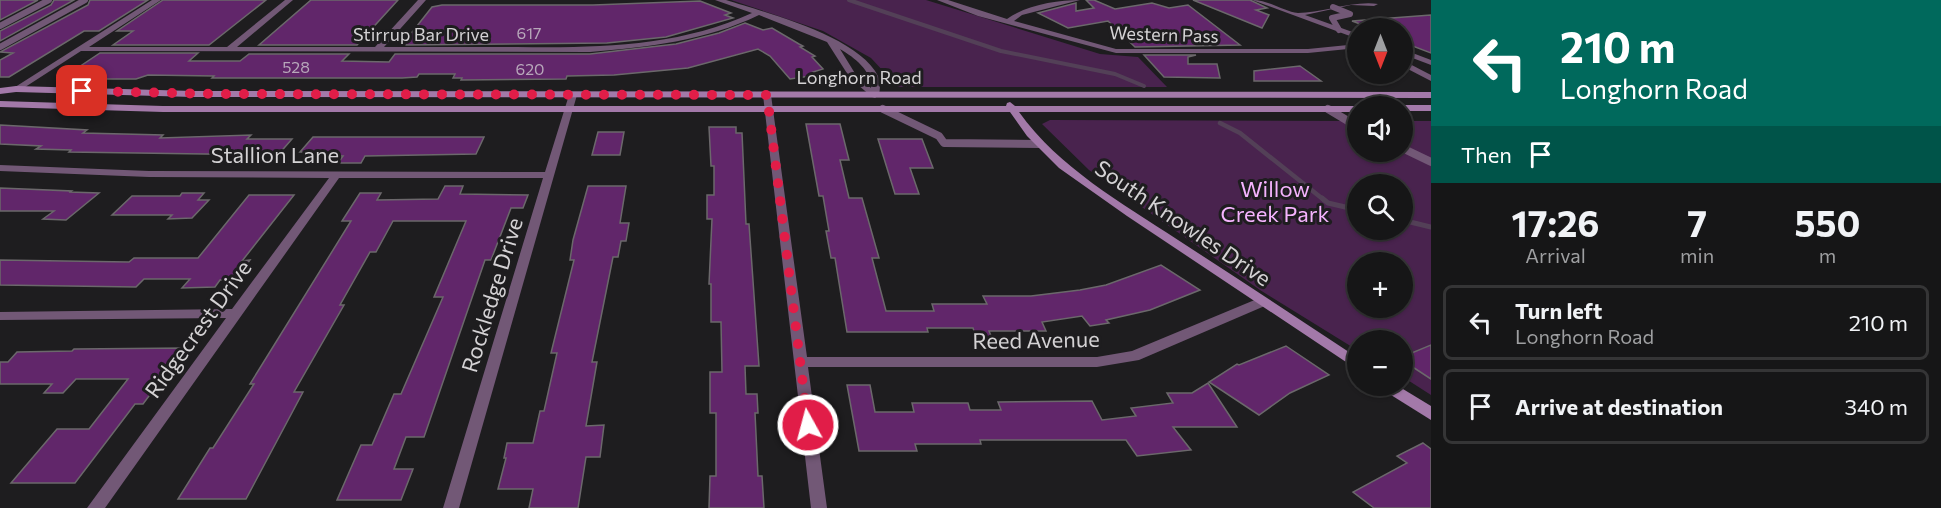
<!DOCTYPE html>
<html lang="en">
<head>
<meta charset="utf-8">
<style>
	:root { --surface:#161617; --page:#1f1f20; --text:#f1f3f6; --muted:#9e9fa1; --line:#353536 }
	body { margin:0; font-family:Commissioner,sans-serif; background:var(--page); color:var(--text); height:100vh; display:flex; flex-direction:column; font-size:22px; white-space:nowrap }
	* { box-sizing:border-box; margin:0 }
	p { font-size:20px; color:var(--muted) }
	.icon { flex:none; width:33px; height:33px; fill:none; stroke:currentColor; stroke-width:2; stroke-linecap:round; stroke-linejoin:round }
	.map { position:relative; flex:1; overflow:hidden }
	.details { display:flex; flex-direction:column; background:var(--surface); width:510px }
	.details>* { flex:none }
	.banner { background:#00695c; color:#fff; overflow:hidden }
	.needle { width:39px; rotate:180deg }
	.controls { position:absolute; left:1347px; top:18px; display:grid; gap:12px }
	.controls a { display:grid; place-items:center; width:66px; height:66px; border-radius:50%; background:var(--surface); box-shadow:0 2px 4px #0004,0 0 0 2px var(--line); font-size:30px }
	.pin { position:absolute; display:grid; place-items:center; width:51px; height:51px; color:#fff; margin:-26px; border-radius:12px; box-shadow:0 3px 9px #0006 }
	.me { position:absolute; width:66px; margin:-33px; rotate:353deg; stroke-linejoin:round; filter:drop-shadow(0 0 4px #0008) }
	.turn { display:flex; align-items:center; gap:21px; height:126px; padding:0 30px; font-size:27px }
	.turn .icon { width:78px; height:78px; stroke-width:2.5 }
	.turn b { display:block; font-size:42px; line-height:51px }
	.then { display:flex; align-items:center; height:57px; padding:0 30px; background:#0003; gap:12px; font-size:22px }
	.eta { display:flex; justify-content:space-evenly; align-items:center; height:102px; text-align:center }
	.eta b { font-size:36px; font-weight:700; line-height:42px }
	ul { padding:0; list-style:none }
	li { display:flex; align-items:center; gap:18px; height:75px; margin:0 12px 9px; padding:0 18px; border:3px solid var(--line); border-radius:9px }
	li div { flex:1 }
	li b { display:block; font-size:22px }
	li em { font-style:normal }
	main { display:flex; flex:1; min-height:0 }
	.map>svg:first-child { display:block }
	.green { fill:#49234e; fill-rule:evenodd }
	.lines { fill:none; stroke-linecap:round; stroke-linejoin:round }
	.stream-far2 { stroke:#534057; stroke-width:4 }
	.stream-far1 { stroke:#534057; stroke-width:4.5 }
	.stream { stroke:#534057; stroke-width:5 }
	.building { fill:#61266a; stroke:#6b686b; stroke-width:1.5 }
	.lane-far1 { stroke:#725876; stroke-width:6 }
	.lane { stroke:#725876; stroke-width:8 }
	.street { fill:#725876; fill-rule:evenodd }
	.secondary { fill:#a379a9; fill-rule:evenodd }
	.route { stroke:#e11d48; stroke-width:10; stroke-dasharray:0 18 }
	.labels { text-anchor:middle; stroke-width:6; stroke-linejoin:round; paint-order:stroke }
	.far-number-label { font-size:16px; fill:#b7a7ba }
	.far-street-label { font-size:18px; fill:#d4d2d4; stroke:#1e1d1f }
	.street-label { font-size:22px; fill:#d4d2d4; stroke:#1e1d1f }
	.park-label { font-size:22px; fill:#f5b3fe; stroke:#1e1d1f }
</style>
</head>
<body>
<main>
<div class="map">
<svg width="1431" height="508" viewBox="0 0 1431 508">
	<rect width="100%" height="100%" fill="#1e1d1f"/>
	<g class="green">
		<path d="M 731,0 L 926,0 L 1100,54 L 1138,57 L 1167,87 L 898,87 L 871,58 L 823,31 Z"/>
		<path d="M 1050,120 L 1357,121 L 1358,152 L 1402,152 L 1403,121 L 1431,121 L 1431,395 L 1403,377 L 1402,340 L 1358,340 L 1357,350 L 1260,290 L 1089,170 L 1042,124 ZM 1358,184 L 1402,184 L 1402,230 L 1358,230 ZM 1358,262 L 1402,262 L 1402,308 L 1358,308 Z"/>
	</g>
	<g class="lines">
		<path class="stream-far2" d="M 849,0 L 1001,51 L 1115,74 L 1144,86"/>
		<path class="stream-far1" d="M 1220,123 L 1240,133 L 1324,200"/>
		<g class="stream">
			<path d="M 1322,198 L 1328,203 L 1358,210"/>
			<path d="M 1402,220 L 1431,227"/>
		</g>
	</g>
	<g class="building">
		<path d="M 0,0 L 38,0 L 0,20 Z"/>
		<path d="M 54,0 L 74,0 L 0,41 L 0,31 L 51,5 Z"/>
		<path d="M 90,0 L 148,0 L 99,31 L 84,31 L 9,77 L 0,77 L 0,60 L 13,53 L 0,52 L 88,5 Z"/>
		<path d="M 163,0 L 266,0 L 209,45 L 113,45 L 133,31 L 117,31 Z"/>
		<path d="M 311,0 L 398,0 L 357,45 L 259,45 Z"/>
		<path d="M 1086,0 L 1094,0 L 1115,9 L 1152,3 L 1169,8 L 1188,5 L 1240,45 L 1135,47 L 1108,21 L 1068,28 L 1038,13 L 1076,3 L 1076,11 L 1094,8 Z"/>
		<path d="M 1193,0 L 1250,0 L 1267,8 L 1256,10 L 1269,15 L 1262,28 Z"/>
		<path d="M 700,1 L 731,13 L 725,15 L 733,18 L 666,37 L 607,43 L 402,45 L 432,7 L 442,5 L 593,5 Z"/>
		<path d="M 1431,15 L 1431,53 L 1402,42 L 1402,28 L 1371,28 L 1352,21 Z"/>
		<path d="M 745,23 L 763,30 L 772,28 L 799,44 L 803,46 L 800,47 L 815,56 L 812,57 L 823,69 L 813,72 L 817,75 L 790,79 L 770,56 L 758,49 L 688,68 L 614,75 L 567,76 L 566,79 L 461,80 L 462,78 L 453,78 L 455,74 L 419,74 L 417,77 L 402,78 L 212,78 L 214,76 L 148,75 L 136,79 L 61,79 L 100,53 L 198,53 L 189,61 L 240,61 L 249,54 L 349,54 L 342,61 L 389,62 L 395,54 L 590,54 L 676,44 L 719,33 Z"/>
		<path d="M 1144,55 L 1196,55 L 1188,57 L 1188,64 L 1217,64 L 1220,78 L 1164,77 Z"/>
		<path d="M 1300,66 L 1321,81 L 1254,81 L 1254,71 Z"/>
		<path d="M 806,124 L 840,124 L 849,160 L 840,160 L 849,198 L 862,198 L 879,258 L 872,258 L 886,311 L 934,311 L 932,304 L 987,304 L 983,296 L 1031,296 L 1080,290 L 1106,285 L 1161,265 L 1200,290 L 1150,310 L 1106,320 L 1109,323 L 1090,326 L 1082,316 L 1042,322 L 1046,331 L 989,331 L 994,343 L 978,343 L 973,328 L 927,328 L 928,332 L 847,332 L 835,258 L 831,258 L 826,231 L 829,231 L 823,196 L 819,196 Z"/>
		<path d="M 0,125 L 87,130 L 83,133 L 163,135 L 160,138 L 251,135 L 247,139 L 292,139 L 278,155 L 69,152 L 71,150 L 36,149 L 41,146 L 0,144 Z"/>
		<path d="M 709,127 L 736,127 L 736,133 L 742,133 L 746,224 L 749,224 L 759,366 L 745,366 L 746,394 L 757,394 L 758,413 L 755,413 L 758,476 L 762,476 L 764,508 L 709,508 L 710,476 L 716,476 L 716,413 L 710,413 L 710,372 L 722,372 L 721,322 L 711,322 L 711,284 L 709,284 L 712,219 L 707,219 L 707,195 L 714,195 L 714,166 L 711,166 Z"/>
		<path d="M 598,132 L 624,132 L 620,155 L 592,155 Z"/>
		<path d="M 313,137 L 484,137 L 476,154 L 365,156 L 361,163 L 338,163 L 343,156 L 315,156 L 318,152 L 300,152 Z"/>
		<path d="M 878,139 L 922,139 L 933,168 L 910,168 L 919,194 L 895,194 Z"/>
		<path d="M 445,186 L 463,186 L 460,194 L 528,195 L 523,208 L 511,208 L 491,260 L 485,260 L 424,437 L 406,437 L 394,469 L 413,469 L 401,500 L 337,500 L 361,445 L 372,445 L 394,394 L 401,394 L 443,297 L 434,297 L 466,221 L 393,221 L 376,252 L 370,252 L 340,305 L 344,305 L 294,392 L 303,392 L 246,499 L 178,499 L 210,448 L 213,448 L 254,384 L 250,384 L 351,221 L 342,221 L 360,193 L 381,193 L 377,200 L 438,199 Z"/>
		<path d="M 588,186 L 626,186 L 620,223 L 629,223 L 626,241 L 621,241 L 618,257 L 613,257 L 592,362 L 597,362 L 586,426 L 604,425 L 600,457 L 586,457 L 578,508 L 529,508 L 533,489 L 498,489 L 506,458 L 504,458 L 507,443 L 533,443 L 540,411 L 544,411 L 557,353 L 551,353 L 574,260 L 570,260 L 573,240 Z"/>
		<path d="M 0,188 L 71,191 L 69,192 L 99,193 L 66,220 L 43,219 L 54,211 L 0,211 Z"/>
		<path d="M 182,193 L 204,193 L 198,200 L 209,200 L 192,218 L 168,219 L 172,215 L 112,215 L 132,196 L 180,196 Z"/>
		<path d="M 249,195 L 294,195 L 242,261 L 250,260 L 236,280 L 220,280 L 215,287 L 182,288 L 190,279 L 144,279 L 136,287 L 0,285 L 0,260 L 129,262 L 134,258 L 198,258 Z"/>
		<path d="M 1431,345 L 1431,379 L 1402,360 L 1402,357 Z"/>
		<path d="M 1286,346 L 1329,375 L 1290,393 L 1259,415 L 1209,382 L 1237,364 L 1239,365 Z"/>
		<path d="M 185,348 L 143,404 L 135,404 L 75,483 L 11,483 L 57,429 L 89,429 L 128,379 L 76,379 L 63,393 L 44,393 L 52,384 L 0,384 L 0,362 L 8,362 L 17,352 L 72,351 L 74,349 Z"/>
		<path d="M 1208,383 L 1237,427 L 1173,427 L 1191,450 L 1137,456 L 1126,440 L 980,440 L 981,444 L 915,444 L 917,451 L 859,451 L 847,385 L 870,385 L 875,412 L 914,412 L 912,403 L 968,403 L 970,410 L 1001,410 L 998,402 L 1092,401 L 1102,420 L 1136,416 L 1131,408 L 1173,403 L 1167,393 L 1192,393 Z"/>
		<path d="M 1423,443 L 1431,449 L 1431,508 L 1374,508 L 1353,492 L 1407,463 L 1397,456 Z"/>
	</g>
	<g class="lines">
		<g class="lane-far1">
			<path d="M 1333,7 L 1350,14 L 1332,18 L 1339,30"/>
			<path d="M 0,26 L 49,0"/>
			<path d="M 0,47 L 85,0"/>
		</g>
		<g class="lane">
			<path d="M 883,109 L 939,136 L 944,143 L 1040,144"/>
			<path d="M 1328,109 L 1358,127"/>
			<path d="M 1402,148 L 1431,162"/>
		</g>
		<g class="street">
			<path d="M 152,0 L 161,0 L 89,47 L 227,47 L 285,0 L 293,0 L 237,47 L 375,47 L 418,0 L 426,0 L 384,47 C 428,47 473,47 517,47 C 597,48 678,47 752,13 L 715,0 L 726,0 C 767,13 858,36 878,76 C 881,82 880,89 879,95 L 875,98 L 872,97 L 850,78 L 827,42 L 759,15 C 705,41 648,47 590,52 L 81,51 L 19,91 L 12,89 ZM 840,49 C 855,58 871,70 871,88 L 856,75 Z"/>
			<path d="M 937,0 L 948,0 L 1007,19 C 1026,5 1057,0 1080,0 L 1022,15 L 1014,21 L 1116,49 L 1308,49 L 1358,44 L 1358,48 L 1308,53 L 1116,53 L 978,16 Z"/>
			<path d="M 1252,0 C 1270,0 1284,12 1298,13 C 1321,13 1355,0 1378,4 L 1374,6 L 1351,5 L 1305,15 L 1358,34 L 1358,39 Z"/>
			<path d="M 1402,49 L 1431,60 L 1431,65 L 1402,54 Z"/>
			<path d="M 1402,60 L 1431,75 L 1431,81 L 1402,66 Z"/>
			<path d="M 573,92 L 577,95 L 459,508 L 443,508 L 543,178 L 339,178 L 105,508 L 87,508 L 226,318 L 0,320 L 0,312 L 232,309 L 329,178 L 149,177 L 0,171 L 0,165 L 149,171 L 545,172 L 569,95 Z"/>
			<path d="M 767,92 L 771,95 L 807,357 L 1097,357 L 1132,351 L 1257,299 L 1267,299 L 1268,302 L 1267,305 L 1139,360 L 1097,367 L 808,367 L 827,508 L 811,508 L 763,95 Z"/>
		</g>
		<g class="secondary">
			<path d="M 16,86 L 193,91 L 1431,92 L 1431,98 L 193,97 L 16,92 L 0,94 L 0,88 Z"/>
			<path d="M 0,101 L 163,106 L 1006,106 L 1007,103 L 1010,102 L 1015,106 L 1358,106 L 1358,112 L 1019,112 C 1059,168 1122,203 1178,240 C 1238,279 1298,318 1358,358 L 1358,370 L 1127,216 L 1059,168 L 1027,136 L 1010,112 L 163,112 L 0,107 Z"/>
			<path d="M 1402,105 L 1431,105 L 1431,111 L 1402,111 L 1402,106 L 1398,106 Z"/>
			<path d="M 1381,386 L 1398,386 L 1431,406 L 1431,420 L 1383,390 Z"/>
		</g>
	</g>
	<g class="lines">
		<path class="route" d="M 82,91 L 217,94 L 767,95 L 808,425"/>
	</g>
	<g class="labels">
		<g class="far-number-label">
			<text x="529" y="39">617</text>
			<text x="296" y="73">528</text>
			<text x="530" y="75">620</text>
		</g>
		<g class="far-street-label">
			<text x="421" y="41">Stirrup Bar Drive</text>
			<text transform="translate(1164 35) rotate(2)" y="6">Western Pass</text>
			<text x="859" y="84">Longhorn Road</text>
		</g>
		<g class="street-label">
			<text x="275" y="163">Stallion Lane</text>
			<text transform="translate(1183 223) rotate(34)" y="8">South Knowles Drive</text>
			<text transform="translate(492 295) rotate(-73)" y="8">Rockledge Drive</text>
			<text transform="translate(198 329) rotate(-54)" y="8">Ridgecrest Drive</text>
			<text transform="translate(1036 340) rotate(-1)" y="8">Reed Avenue</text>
		</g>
		<g class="park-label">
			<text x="1275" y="197">Willow<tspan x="1275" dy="25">Creek Park</tspan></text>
		</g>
	</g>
</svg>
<div class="controls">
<a><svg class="needle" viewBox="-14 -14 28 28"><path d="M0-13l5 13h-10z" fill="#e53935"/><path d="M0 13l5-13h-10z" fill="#9e9fa1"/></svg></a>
<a><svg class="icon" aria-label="sound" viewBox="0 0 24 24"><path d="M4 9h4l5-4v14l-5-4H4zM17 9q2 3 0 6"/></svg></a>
<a><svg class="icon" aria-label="search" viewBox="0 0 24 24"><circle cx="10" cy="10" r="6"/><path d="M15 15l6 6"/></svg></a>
<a>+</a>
<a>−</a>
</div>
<div class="pin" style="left:82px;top:91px;background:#d93025"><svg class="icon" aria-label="arrive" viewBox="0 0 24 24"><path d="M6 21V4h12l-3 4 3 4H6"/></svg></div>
<svg class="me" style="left:808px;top:425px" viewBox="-20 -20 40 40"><circle r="17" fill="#e11d48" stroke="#fff" stroke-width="3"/><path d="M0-11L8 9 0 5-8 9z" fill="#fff"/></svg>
</div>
<section class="details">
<div class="banner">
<div class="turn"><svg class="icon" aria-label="left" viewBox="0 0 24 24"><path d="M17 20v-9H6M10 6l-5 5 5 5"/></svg><div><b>210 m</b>Longhorn Road</div></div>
<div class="then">Then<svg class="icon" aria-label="arrive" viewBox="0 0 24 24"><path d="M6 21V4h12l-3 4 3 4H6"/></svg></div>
</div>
<div class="eta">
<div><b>17:26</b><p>Arrival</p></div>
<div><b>7</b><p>min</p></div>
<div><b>550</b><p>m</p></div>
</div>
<ul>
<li><svg class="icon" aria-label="left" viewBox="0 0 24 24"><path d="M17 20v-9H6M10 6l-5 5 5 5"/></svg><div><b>Turn left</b><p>Longhorn Road</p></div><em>210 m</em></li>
<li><svg class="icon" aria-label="arrive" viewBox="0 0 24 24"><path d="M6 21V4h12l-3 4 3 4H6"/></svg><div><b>Arrive at destination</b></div><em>340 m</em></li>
</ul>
</section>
</main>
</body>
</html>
